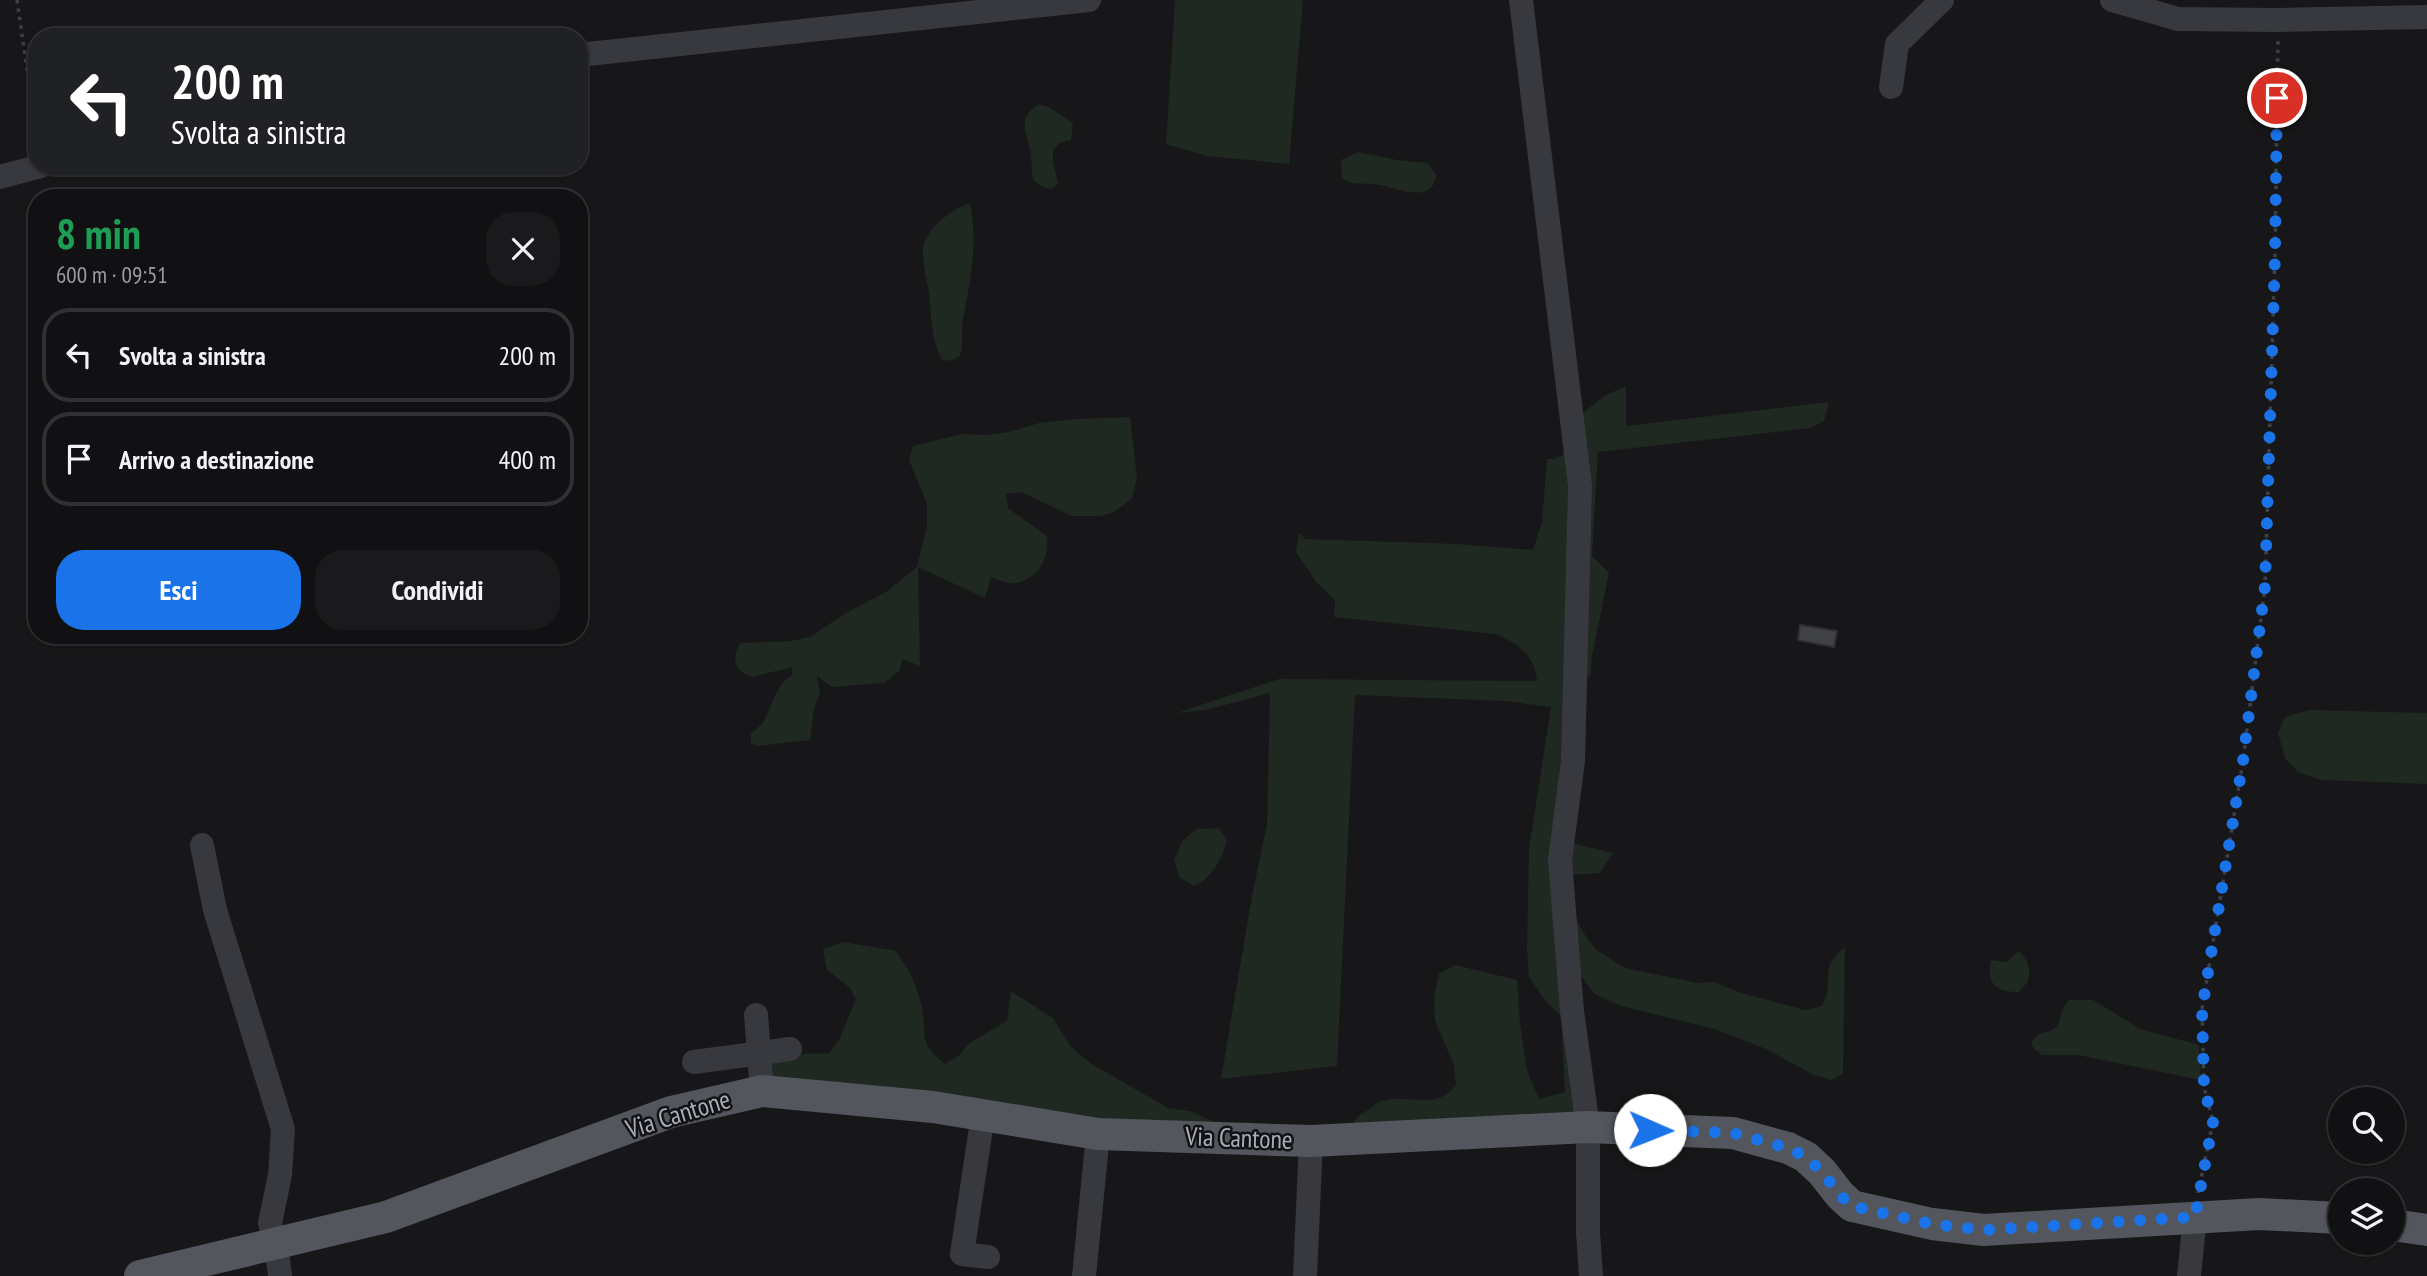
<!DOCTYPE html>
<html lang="it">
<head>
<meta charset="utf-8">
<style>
	:root { --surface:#111113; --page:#1a1a1c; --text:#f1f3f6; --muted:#9c9da0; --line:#303133; --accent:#1a73e8 }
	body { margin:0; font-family:"PT Sans Narrow",sans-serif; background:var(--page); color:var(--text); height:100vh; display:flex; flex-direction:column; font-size:26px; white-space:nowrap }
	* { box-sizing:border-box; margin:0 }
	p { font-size:23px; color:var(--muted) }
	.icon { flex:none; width:38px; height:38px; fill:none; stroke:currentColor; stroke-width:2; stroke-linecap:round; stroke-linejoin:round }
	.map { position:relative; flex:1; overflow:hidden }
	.panel { position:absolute; left:28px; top:189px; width:560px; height:455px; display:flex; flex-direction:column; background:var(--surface); border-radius:28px; box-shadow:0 2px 5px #0004,0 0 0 2px var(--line) }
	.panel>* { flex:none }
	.banner { position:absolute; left:28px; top:28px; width:560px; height:147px; border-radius:28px; box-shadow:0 2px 5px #0004,0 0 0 2px var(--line); background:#202124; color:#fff; overflow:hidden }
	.controls { position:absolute; left:2328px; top:1087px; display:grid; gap:14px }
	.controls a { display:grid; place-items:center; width:77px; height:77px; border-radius:50%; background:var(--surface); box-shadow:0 2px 5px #0004,0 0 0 2px var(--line); font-size:35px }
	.pin { position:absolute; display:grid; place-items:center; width:60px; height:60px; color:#fff; margin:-30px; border:4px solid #fff; border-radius:50%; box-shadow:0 2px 7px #0007 }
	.me { position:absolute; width:77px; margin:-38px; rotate:91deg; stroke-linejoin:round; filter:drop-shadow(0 0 5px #0008) }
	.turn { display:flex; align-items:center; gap:24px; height:147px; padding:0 28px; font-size:32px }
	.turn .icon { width:91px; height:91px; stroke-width:2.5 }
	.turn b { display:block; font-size:49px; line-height:60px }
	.round { display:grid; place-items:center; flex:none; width:74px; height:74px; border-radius:28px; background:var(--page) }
	.summary { display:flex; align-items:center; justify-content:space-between; height:119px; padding:0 28px }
	h1 { font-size:42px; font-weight:600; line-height:52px; color:#1e9e55 }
	.button { display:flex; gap:14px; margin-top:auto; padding:14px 28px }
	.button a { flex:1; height:80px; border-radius:28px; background:var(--accent); color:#fff; font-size:28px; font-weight:600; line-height:80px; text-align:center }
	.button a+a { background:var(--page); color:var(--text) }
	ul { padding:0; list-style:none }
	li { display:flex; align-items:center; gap:21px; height:94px; margin:0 14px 10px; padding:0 14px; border:4px solid var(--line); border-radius:28px }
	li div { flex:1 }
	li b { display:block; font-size:26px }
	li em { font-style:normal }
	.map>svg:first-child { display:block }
	.green { fill:#1f2821 }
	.building { fill:#414246; stroke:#313135; stroke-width:2 }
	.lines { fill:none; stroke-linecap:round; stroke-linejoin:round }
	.path { stroke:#3e4045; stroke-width:3.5; stroke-dasharray:3.5 5; stroke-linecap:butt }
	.minor { stroke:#38393e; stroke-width:24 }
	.major { stroke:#54565d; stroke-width:32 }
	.route { stroke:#1a73e8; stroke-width:12; stroke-dasharray:0 21.6 }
	.labels { text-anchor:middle; stroke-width:5; stroke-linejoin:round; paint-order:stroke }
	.street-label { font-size:26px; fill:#a9adb9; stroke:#121214 }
</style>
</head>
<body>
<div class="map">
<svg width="2427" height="1276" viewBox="0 0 2427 1276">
	<rect width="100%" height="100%" fill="#171719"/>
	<g class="green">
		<path d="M 1175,0 L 1303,0 L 1289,164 L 1207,156 L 1166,144 Z"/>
		<path d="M 1039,104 L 1049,107 L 1073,123 L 1071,140 C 1042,144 1056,167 1058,184 L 1051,189 L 1041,186 L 1033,180 C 1031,171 1032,164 1031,156 C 1029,134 1014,120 1039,104 Z"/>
		<path d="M 1358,152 L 1397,160 L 1428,163 L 1436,175 C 1433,207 1394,186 1374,184 C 1361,183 1353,186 1342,178 L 1341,160 Z"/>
		<path d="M 970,203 C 978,241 971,280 963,318 C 961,331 964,343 960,356 L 952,360 L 943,361 C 930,339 932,317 929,293 C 927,279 922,265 923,250 C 924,229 952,209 970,203 Z"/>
		<path d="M 1626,386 L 1626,426 L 1829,402 L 1824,421 L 1811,428 L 1598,452 L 1592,556 L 1609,573 L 1592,656 L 1590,677 L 1568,675 L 1558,836 L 1575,844 L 1613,853 L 1600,873 L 1571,875 L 1571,907 L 1581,929 L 1595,949 L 1625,968 L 1698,983 L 1714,982 L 1741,993 L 1805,1010 L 1822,1006 C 1836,981 1816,970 1845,947 L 1843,1074 L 1831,1080 L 1814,1075 L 1766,1049 L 1715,1029 L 1621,1006 L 1594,994 L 1582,977 L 1565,977 L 1579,1119 L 1353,1125 C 1357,1116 1360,1115 1368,1110 C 1372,1108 1374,1105 1377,1103 C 1405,1090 1434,1114 1456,1085 L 1454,1065 L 1435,1021 L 1434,997 L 1439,974 L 1455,965 L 1517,980 L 1520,1023 L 1527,1070 L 1539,1099 L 1565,1092 L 1561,1016 L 1547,1003 L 1529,977 L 1527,949 L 1529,849 L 1551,707 L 1506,701 L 1355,695 L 1337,1066 L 1221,1079 L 1252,896 L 1267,824 L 1270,693 L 1206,710 L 1177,713 L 1279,679 L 1537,681 C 1534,655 1519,644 1496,634 L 1334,617 L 1335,600 L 1317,583 L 1296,552 L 1299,533 L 1305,539 L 1457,544 L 1533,550 L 1542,522 L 1547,459 L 1554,459 L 1569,452 L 1567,426 L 1604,396 Z"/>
		<path d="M 1130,417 L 1137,478 L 1132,499 L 1112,513 L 1100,516 L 1072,516 L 1021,492 L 1006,494 L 1008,508 L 1047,536 C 1050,559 1035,585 1008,583 C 1003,582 997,579 991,577 L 985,598 L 918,567 L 920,666 L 903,659 L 899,671 L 884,683 L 832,687 L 817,676 L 820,694 L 814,707 L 810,740 L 757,746 L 751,743 L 751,733 C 776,718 767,691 792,675 L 792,667 L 752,677 C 735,673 730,656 741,643 L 791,641 L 810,637 L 846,613 L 886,592 L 917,567 L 927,526 L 927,504 L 909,460 L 913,446 L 962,434 L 988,435 L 1009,432 L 1039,423 L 1075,419 Z"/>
		<path d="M 2309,710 L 2427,713 L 2427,784 L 2321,780 L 2298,772 L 2285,758 L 2278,733 L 2285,717 Z"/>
		<path d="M 1219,828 L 1227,840 C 1223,858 1211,879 1194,886 L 1179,877 L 1174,860 L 1182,841 L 1197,829 Z"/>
		<path d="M 844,942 L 896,951 C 907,967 915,981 920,1000 C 929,1031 915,1042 945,1064 L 960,1055 L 968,1044 L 1007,1021 L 1011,991 L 1054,1019 L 1070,1046 L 1090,1063 L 1168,1108 L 1190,1111 L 1214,1122 L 1223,1132 L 772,1089 L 768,1058 C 788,1057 809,1051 829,1054 L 839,1040 L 856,999 L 849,987 L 827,970 L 823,949 Z"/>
		<path d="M 2019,951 C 2032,964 2034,981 2018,992 C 1995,992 1986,983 1991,960 L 2006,962 Z"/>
		<path d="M 2069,1000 L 2093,1000 L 2140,1029 L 2199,1045 L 2201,1080 L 2078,1055 L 2042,1055 L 2034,1049 L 2031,1042 L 2040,1033 C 2066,1031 2055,1015 2069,1000 Z"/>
	</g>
	<path class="building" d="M 1800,625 L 1837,631 L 1834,647 L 1798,640 Z"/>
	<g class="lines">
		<g class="path">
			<path d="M 17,0 L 37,140"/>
			<path d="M 2198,1193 L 2213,1122 L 2204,1087 L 2202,1009 L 2243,761 L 2265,586 L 2275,254 L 2278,39"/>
		</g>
		<g class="minor">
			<path d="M 1521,0 L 1580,486 L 1573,761 L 1560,860 L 1572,1011 L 1588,1127 L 1588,1232 L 1591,1276"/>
			<path d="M 2112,0 L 2178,19 L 2278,20 L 2427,17"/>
			<path d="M 579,55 L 1089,0"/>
			<path d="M 1891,87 L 1897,44 L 1942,0"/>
			<path d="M 0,177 L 41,166"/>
			<path d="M 202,845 L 215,910 L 283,1129 L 280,1175 L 270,1223 L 276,1243 L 280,1276"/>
			<path d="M 756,1015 L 762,1091"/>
			<path d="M 694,1062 L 790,1049"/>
			<path d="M 983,1115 L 962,1254 L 988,1257"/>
			<path d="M 1084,1276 L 1098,1134"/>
			<path d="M 1305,1276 L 1311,1141"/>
			<path d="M 2189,1276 L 2195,1217"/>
		</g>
		<g class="major">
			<path d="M 2392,1225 L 2427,1230"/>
			<path d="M 140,1276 L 386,1217 L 671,1112 L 762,1091 L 933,1107 L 1098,1134 L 1311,1141 L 1588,1127 L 1733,1133 L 1788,1148 L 1806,1157 L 1822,1172 L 1840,1195 L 1852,1206 L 1932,1224 L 1984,1230 L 2259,1214 L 2340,1218"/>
		</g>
	</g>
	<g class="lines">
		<path class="route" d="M 1650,1130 L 1733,1133 L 1788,1148 L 1806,1157 L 1822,1172 L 1840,1195 L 1852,1206 L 1932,1224 L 1984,1230 L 2195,1217 L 2213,1122 L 2204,1087 L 2202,1009 L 2243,761 L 2265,586 L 2275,254 L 2277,98"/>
	</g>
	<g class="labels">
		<g class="street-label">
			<text transform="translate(678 1114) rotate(-17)" y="9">Via Cantone</text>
			<text transform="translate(1239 1138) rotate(2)" y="9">Via Cantone</text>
		</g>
	</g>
</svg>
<div class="controls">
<a><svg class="icon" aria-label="search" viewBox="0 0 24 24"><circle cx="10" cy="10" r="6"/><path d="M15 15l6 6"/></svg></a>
<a><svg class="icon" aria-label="layers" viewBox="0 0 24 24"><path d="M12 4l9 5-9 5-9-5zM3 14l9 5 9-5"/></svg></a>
</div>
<div class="pin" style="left:2277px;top:98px;background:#d93025"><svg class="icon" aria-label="arrive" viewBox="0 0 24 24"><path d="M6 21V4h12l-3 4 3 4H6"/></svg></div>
<svg class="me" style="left:1650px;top:1130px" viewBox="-20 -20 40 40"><circle r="19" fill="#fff"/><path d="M0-13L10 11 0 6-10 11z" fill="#1a73e8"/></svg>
<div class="banner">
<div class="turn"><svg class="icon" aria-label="left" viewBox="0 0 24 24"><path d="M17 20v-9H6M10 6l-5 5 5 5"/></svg><div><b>200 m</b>Svolta a sinistra</div></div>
</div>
<section class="panel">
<div class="summary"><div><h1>8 min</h1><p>600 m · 09:51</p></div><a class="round"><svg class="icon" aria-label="close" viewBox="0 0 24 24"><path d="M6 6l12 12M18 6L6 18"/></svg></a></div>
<ul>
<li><svg class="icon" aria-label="left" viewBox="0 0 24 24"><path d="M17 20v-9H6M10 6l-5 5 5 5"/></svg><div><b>Svolta a sinistra</b></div><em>200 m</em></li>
<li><svg class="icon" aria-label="arrive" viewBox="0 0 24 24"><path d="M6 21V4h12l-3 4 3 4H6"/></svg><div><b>Arrivo a destinazione</b></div><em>400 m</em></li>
</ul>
<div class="button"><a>Esci</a><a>Condividi</a></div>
</section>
</div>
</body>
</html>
